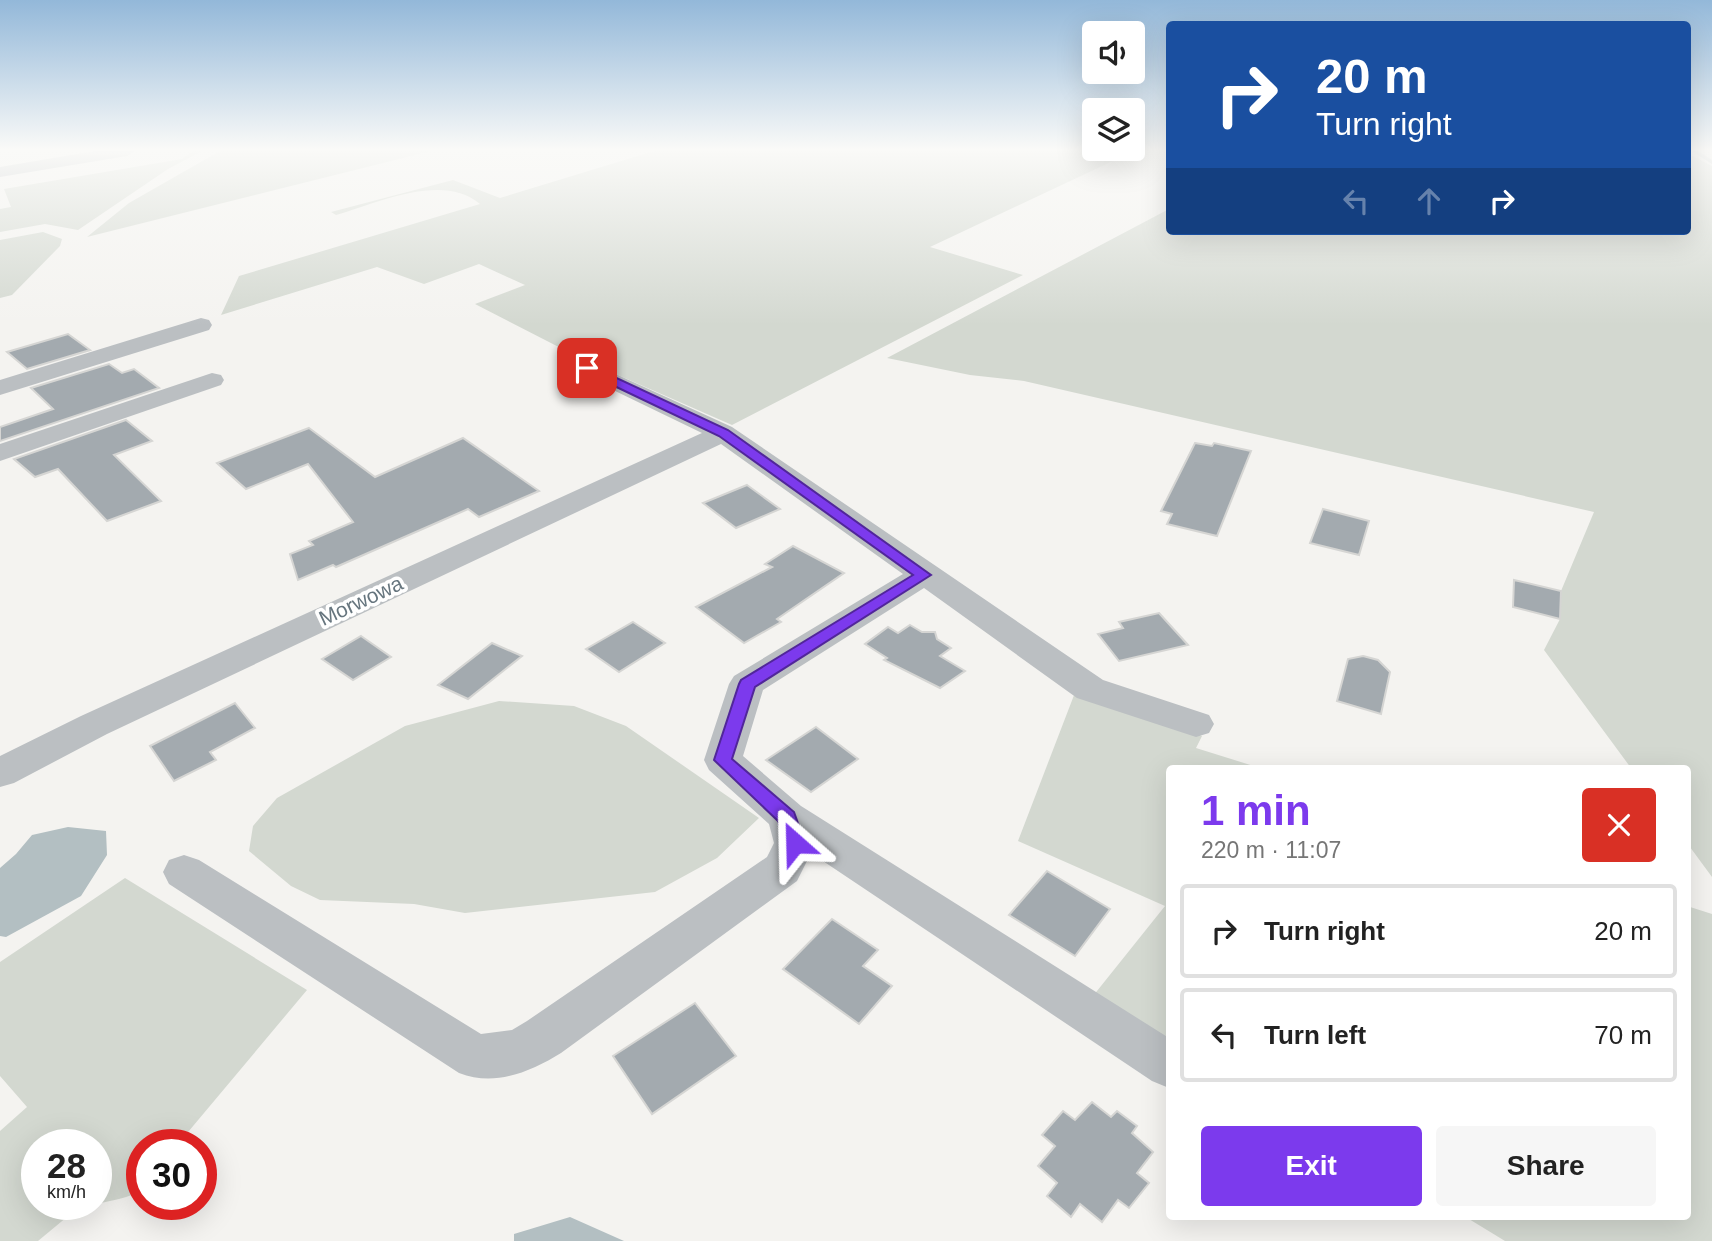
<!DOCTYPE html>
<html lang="en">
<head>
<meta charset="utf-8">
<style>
	:root { --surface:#fff; --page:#f6f6f6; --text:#222; --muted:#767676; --line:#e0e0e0; --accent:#7c3aed }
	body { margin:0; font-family:Helvetica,sans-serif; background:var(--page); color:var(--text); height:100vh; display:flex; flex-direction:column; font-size:26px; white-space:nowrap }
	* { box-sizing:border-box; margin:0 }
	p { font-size:23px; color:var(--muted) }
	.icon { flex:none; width:38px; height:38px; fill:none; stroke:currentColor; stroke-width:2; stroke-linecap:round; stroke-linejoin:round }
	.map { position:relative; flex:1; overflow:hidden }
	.sheet { position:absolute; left:1166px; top:765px; width:525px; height:455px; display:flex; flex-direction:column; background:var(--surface); border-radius:7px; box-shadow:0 7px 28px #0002 }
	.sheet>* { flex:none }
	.guide { position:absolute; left:1166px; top:21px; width:525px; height:214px; border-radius:7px; box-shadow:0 7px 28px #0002; background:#1a4fa0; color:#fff; overflow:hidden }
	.buttons { position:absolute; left:1082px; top:21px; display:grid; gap:14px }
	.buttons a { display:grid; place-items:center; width:63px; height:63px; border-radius:7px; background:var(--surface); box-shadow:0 7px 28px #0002; font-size:35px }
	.speed { position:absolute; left:21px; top:1129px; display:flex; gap:14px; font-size:35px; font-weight:700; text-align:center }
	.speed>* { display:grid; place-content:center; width:91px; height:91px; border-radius:50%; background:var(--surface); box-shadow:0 7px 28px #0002; line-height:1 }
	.speed small { font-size:18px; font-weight:400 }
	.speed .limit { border:10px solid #d22; background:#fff; color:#111 }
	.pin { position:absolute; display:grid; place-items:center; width:60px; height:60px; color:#fff; margin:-30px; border-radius:14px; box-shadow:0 4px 10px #0006 }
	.me { position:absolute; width:77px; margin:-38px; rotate:335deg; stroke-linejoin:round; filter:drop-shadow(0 0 5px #0008) }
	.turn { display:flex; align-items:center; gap:24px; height:147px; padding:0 35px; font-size:32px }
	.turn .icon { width:91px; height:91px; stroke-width:2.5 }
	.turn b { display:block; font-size:49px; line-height:60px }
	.lanes { display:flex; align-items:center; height:66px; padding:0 35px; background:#0003; justify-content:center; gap:35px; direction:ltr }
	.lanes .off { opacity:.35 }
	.round { display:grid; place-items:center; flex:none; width:74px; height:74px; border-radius:7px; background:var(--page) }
	.overview { display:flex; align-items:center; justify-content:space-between; height:119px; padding:0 35px }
	h1 { font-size:42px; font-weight:800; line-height:52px; color:var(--accent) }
	.action { display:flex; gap:14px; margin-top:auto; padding:14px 35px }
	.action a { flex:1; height:80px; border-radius:7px; background:var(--accent); color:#fff; font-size:28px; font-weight:800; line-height:80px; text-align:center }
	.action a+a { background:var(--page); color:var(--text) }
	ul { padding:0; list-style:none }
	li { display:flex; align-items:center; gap:21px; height:94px; margin:0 14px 10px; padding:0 21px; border:4px solid var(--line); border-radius:7px }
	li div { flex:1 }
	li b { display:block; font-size:26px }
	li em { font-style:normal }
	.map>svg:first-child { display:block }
	.green { fill:#d3d8d0 }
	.water { fill:#b3bfc2 }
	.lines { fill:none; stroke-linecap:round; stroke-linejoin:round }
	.stream { fill:#b3bfc2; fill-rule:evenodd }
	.building { fill:#a3aaaf; stroke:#d5d5d3; stroke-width:2 }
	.street { fill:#bbbfc2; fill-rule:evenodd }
	.route { fill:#7c3aed; stroke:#51269a; stroke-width:2 }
	.labels { text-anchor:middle; stroke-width:7; stroke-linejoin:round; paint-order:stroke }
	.street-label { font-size:21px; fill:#66757e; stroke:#fff }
</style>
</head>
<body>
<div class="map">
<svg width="1712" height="1241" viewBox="0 0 1712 1241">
	<rect width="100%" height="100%" fill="#f4f3f0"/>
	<g class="green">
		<path d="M 193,151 L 202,151 L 168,169 L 78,230 L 45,224 L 0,232 L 0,209 L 11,207 L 4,189 L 182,159 Z"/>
		<path d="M 220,151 L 431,151 L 87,237 L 129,203 Z"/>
		<path d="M 654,151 L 1134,151 L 930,247 L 1023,275 L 732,425 L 586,361 L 475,304 L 525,285 L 479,264 L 424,284 L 377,267 L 221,315 L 239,276 L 480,204 C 443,172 377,203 336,215 L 331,212 L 453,180 L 500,198 Z"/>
		<path d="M 1687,153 L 1712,166 L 1712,877 L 1687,843 L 1687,768 L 1631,768 L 1544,650 L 1560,619 L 1561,591 L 1594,512 L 1024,381 L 970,375 L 887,358 L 1169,209 L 1169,231 L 1687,231 Z"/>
		<path d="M 43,232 L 62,239 L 60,246 L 12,295 L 0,298 L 0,240 Z"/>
		<path d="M 1076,690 L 1202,736 L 1196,748 L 1260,768 L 1169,768 L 1169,1041 L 1093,996 L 1165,906 L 1018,841 Z"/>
		<path d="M 499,701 L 574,706 L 626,726 L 759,818 L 717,858 L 655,892 L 465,913 L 414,904 L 320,900 L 291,886 L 249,851 L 253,826 L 277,798 L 405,726 Z"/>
		<path d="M 125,878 L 307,990 L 178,1144 L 142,1144 C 142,1198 149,1192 96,1204 L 96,1144 L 37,1144 L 37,1204 L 94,1204 L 79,1207 L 38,1241 L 0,1241 L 0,1131 L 27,1107 L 0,1076 L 0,962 Z"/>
		<path d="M 1687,906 L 1712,914 L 1712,1241 L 1505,1241 L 1464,1216 L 1687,1216 Z"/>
	</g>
	<g class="water">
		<path d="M 68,827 L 106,831 L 107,855 L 81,896 L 6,937 L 0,936 L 0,868 L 16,854 L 32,835 Z"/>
		<path d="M 570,1217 L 624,1241 L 514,1241 L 514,1234 Z"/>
	</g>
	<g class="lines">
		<path class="stream" d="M 1692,151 L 1698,151 L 1712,160 L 1712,164 Z"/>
	</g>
	<g class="building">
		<path d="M 68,334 L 90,350 L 27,369 L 7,352 Z"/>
		<path d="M 109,364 L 122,373 L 134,369 L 159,388 L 0,441 L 0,427 L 53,409 L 31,388 Z"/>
		<path d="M 126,420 L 152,441 L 114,455 L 161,501 L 107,521 L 58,469 L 35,477 L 14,459 Z"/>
		<path d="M 309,428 L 375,477 L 463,438 L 539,491 L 479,517 L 468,509 L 336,567 L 333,565 L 298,580 L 290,554 L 313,545 L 309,541 L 353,522 L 308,464 L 246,489 L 217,463 Z"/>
		<path d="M 1195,443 L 1212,446 L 1214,443 L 1251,451 L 1217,536 L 1167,524 L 1172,514 L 1161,511 Z"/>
		<path d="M 747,485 L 780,509 L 736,528 L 703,503 Z"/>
		<path d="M 1323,509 L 1369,521 L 1359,555 L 1310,543 Z"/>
		<path d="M 793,546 L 844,573 L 777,619 L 781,622 L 744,643 L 696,607 L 772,567 L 765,564 Z"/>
		<path d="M 1514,580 L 1561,591 L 1560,619 L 1513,607 Z"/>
		<path d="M 1159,613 L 1188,645 L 1119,661 L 1098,634 L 1123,628 L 1119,622 Z"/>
		<path d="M 633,622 L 665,643 L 619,672 L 586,649 Z"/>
		<path d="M 910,625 L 922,632 L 935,632 L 937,639 L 951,648 L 940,656 L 965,671 L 940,688 L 884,660 L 887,658 L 865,644 L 888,627 L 898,633 Z"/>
		<path d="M 361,636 L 391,657 L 353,680 L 322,659 Z"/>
		<path d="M 492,643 L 522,656 L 468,699 L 438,685 Z"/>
		<path d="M 1363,656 L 1378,660 L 1390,672 L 1381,714 L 1337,701 L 1348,659 Z"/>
		<path d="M 235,703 L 255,728 L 210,752 L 216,760 L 174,781 L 150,746 Z"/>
		<path d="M 816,727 L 858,759 L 811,792 L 766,760 Z"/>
		<path d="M 1047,871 L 1110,909 L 1075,956 L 1009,915 Z"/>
		<path d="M 832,919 L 878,950 L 863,966 L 892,986 L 859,1024 L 783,969 Z"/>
		<path d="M 695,1003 L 736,1056 L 652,1114 L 613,1056 Z"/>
		<path d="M 1092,1102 L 1111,1117 L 1117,1111 L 1137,1126 L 1132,1133 L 1153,1152 L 1137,1173 L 1149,1183 L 1129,1208 L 1118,1200 L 1102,1222 L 1080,1204 L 1071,1217 L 1047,1196 L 1057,1183 L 1038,1166 L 1055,1146 L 1042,1135 L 1063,1111 L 1075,1120 Z"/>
	</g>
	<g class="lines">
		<g class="street">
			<path d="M 95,151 L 135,151 L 127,156 L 0,177 L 0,167 Z"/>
			<path d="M 201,318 L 209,320 L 212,325 L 209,330 L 0,395 L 0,380 Z"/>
			<path d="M 587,361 L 732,427 L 1103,680 L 1209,715 L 1214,724 L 1209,733 L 1196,737 L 1077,698 L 924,588 L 763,690 L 743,756 L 801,806 L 1169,1038 L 1169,1088 L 1152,1081 L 811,853 L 797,881 L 561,1053 C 530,1072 495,1087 459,1073 L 169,884 L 163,872 L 169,860 L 184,855 L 199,860 L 481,1034 L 512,1030 L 527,1021 L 767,857 L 774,843 L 769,824 L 709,770 L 704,760 L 729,684 L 734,676 L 903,574 L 721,444 L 107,734 L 14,783 L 0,787 L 0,756 L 81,716 L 702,433 L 578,373 L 575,368 L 578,363 Z"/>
			<path d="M 212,373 L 221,375 L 224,380 L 221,385 L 0,461 L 0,444 Z"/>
		</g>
	</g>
	<linearGradient id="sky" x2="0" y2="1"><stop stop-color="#93b8d9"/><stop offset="0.46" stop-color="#fafaf8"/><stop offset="1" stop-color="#fafaf8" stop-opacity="0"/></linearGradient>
	<rect width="1712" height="325" fill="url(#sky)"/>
	<path class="route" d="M 583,366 L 591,366 L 728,430 L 931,575 L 755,687 L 732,759 L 794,812 L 805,843 L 802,848 L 795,851 L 788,848 L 778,821 L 714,760 L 739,684 L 741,680 L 913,575 L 719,436 L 583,371 Z"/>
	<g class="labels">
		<g class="street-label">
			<text transform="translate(361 601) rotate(-25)" y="7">Morwowa</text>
		</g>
	</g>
</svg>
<div class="buttons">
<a><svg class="icon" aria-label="sound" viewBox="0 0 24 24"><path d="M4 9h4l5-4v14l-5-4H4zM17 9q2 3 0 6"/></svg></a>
<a><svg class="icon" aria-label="layers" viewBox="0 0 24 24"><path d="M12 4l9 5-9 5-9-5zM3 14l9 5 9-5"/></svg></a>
</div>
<div class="speed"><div>28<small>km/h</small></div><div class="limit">30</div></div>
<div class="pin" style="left:587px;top:368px;background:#d93025"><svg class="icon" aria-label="arrive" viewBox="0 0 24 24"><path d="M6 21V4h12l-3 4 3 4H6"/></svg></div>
<svg class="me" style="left:795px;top:843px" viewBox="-20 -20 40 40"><path d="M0-17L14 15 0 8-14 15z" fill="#7c3aed" stroke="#fff" stroke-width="4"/></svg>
<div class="guide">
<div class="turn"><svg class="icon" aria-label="right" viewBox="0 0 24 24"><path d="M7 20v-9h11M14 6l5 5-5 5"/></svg><div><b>20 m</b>Turn right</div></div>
<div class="lanes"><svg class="icon off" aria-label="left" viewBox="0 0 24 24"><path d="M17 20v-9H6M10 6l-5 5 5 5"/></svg><svg class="icon off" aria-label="ahead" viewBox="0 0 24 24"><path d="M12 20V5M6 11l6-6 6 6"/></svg><svg class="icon" aria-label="right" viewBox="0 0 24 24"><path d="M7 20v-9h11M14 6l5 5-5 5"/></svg></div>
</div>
<section class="sheet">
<div class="overview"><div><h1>1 min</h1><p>220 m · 11:07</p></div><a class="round" style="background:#d93025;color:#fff"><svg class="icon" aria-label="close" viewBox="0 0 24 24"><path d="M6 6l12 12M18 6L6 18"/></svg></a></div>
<ul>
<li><svg class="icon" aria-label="right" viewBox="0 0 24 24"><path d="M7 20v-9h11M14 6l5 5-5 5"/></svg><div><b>Turn right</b></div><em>20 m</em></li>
<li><svg class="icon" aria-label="left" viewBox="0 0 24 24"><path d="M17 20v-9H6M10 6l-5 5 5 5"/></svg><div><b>Turn left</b></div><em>70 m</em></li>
</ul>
<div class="action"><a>Exit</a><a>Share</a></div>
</section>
</div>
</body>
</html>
